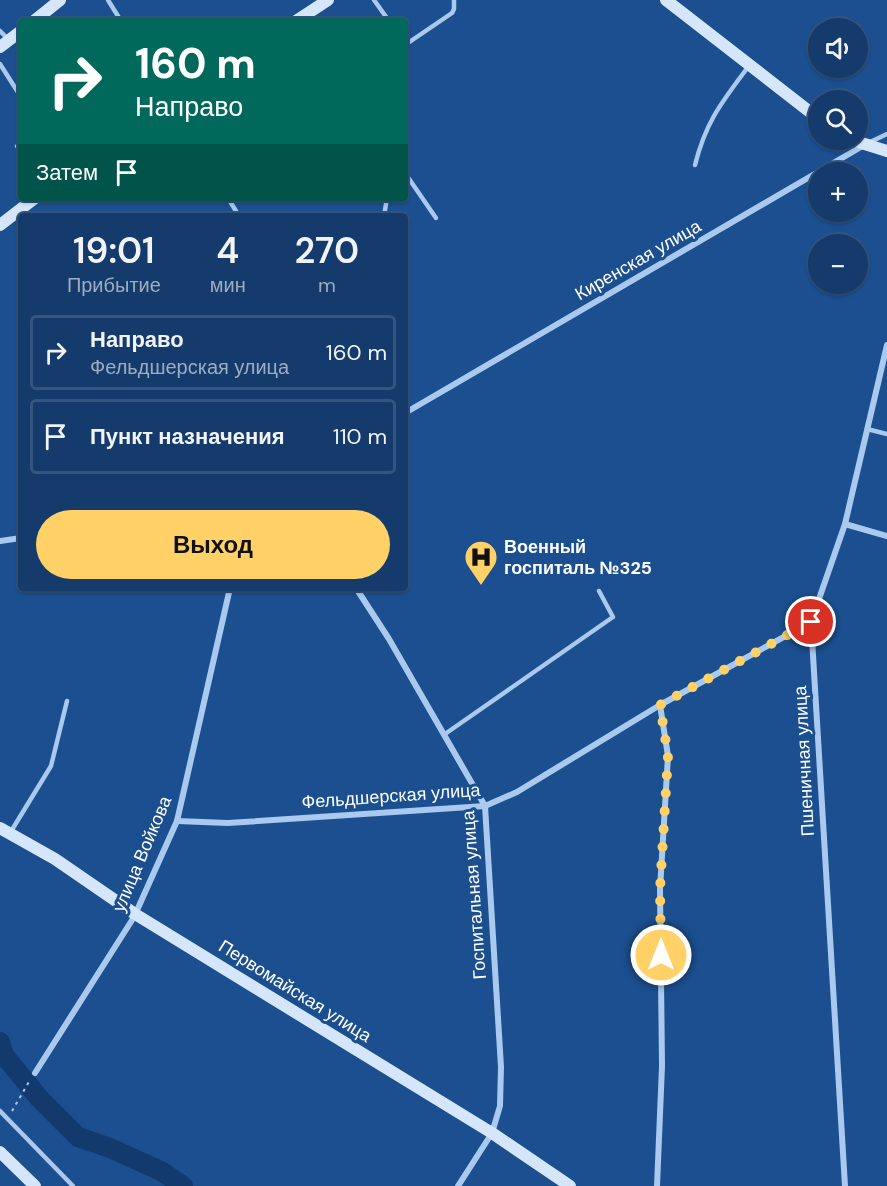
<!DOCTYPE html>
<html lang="ru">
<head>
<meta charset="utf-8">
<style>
	:root { --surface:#143b6b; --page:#214673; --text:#f1f3f6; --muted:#9dadc1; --line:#33557e; --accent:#ffd166 }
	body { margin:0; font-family:"DM Sans",sans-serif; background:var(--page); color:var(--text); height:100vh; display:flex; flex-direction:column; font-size:22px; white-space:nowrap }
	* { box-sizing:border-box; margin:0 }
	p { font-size:20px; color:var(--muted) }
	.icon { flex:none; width:33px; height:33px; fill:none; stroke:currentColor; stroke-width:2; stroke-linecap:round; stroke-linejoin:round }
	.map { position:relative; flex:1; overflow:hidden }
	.panel { position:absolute; left:18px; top:213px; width:390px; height:378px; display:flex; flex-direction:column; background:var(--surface); border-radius:6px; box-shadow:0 2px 4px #0004,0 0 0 2px var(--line) }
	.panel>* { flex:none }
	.guide { position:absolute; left:18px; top:18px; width:390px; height:183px; border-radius:6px; box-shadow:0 2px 4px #0004,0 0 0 2px var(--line); background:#00695c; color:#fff; overflow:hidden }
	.controls { position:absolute; left:808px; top:18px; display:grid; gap:12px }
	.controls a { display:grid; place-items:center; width:60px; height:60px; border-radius:50%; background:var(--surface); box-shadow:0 2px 4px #0004,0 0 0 2px var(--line); font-size:30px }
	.pin { position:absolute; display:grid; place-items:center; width:51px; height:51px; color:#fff; margin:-26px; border:3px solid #fff; border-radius:50%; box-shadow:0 2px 6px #0007 }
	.me { position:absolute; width:66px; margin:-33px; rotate:0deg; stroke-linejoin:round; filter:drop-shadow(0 0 4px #0008) }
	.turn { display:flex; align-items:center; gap:21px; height:126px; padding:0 18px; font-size:27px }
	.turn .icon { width:78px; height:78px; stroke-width:2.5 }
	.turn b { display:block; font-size:42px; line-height:51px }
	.then { display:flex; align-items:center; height:57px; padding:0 18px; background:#0003; gap:12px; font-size:22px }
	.eta { display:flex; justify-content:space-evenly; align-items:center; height:102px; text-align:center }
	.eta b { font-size:36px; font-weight:600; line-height:42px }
	.primary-button { display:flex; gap:12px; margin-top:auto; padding:12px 18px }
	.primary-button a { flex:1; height:69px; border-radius:36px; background:var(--accent); color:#111; font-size:24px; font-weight:600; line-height:69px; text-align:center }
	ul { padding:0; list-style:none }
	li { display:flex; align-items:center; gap:18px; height:75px; margin:0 12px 9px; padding:0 6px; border:3px solid var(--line); border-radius:6px }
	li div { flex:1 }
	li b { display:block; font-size:22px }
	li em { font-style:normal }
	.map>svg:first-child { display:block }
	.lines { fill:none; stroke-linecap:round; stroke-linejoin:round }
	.river { stroke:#123a6d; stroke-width:20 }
	.path { stroke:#a9c9ee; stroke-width:2; stroke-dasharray:3 4.5; stroke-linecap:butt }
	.lane { stroke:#a9c9ee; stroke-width:4.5 }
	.street { stroke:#a9c9ee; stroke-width:6 }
	.secondary { stroke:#d6e6fa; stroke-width:12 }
	.route { stroke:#ffd166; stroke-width:10; stroke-dasharray:0 18 }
	.labels { text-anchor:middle; stroke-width:6; stroke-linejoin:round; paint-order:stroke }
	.street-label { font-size:18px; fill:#fff; stroke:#1b4f8f }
	.poi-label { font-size:18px; font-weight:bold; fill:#fff; stroke:#1b4f8f; text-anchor:start }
</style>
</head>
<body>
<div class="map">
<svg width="887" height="1186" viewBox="0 0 887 1186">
	<rect width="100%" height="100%" fill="#1b4f8f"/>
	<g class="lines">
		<path class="river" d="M 0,1042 L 4,1055 L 39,1098 L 78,1137 L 110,1148 L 161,1171 L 183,1186"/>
		<path class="path" d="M 12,1111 L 30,1080"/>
		<g class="lane">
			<path d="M 108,0 L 121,21"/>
			<path d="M 374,0 L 389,21"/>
			<path d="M 0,31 L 7,38"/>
			<path d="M 405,45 L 452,13 L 454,9 L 454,0"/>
			<path d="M 0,64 L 21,97"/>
			<path d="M 868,143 L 887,134"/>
			<path d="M 17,146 L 21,152"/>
			<path d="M 695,165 C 706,121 722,102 748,67"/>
			<path d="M 405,173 L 436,218"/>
			<path d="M 228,198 L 239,216"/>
			<path d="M 384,216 L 387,198"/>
			<path d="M 867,429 L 887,434"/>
			<path d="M 445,734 L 613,617 L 599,591"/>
			<path d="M 10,833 L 51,766 L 67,701"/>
			<path d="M 0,1111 L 73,1186"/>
		</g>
		<g class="street">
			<path d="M 405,413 L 866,144"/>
			<path d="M 845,524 L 887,536"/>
			<path d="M 0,541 L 21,538"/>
			<path d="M 356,588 L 389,639 L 485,806 L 501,1067 L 500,1106 L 492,1133 L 458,1186"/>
			<path d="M 177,821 L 228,823 L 485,806 L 517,792 L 660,705 L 811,622"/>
			<path d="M 35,1073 L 134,917 L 177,821 L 230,588"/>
			<path d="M 657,1186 L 662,1066 L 660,889 L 668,756 L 660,705"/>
			<path d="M 845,1186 L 811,622 L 845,524 L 887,345"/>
		</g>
		<g class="secondary">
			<path d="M 666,0 L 819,119"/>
			<path d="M 34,21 L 60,0"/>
			<path d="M 296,21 L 328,0"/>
			<path d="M 0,47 L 21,31"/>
			<path d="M 852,140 L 887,151"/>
			<path d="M 0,225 L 35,198"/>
			<path d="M 0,828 L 55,859 L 135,914 L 492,1133 L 570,1186"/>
			<path d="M 0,1152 L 35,1186"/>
		</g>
	</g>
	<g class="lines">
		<path class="route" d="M 661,955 L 660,889 L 668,756 L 660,705 L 811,622"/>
	</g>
	<defs>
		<symbol id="hospital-pin" viewBox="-11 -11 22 30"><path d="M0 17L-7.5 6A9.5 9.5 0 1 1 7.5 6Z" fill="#ffd166" stroke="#1b4f8f"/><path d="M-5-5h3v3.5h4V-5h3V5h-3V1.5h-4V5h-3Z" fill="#111"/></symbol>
	</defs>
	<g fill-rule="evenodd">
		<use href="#hospital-pin" x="462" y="538" width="38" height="52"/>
	</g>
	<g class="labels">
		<g class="street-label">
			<text transform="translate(638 260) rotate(-30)" y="6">Киренская улица</text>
			<text transform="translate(804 761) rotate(-93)" y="6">Пшеничная улица</text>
			<text transform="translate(391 796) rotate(-4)" y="6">Фельдшерская улица</text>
			<text transform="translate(142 854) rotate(-67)" y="6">улица Войкова</text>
			<text transform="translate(474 895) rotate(-94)" y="6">Госпитальная улица</text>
			<text transform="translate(295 991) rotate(32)" y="6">Первомайская улица</text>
		</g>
		<g class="poi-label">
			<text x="504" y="553">Военный<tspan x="504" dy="21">госпиталь №325</tspan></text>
		</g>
	</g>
</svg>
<div class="controls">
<a><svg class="icon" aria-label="sound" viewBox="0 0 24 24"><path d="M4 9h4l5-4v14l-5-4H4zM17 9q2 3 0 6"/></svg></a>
<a><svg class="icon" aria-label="search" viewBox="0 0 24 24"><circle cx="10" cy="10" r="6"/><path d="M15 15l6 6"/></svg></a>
<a>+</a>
<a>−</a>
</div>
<div class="pin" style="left:811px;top:622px;background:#d93025"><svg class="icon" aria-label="arrive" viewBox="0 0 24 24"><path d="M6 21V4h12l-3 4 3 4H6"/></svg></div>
<svg class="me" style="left:661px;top:955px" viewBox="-20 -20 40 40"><circle r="17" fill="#ffd166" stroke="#fff" stroke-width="3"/><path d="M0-11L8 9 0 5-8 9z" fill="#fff"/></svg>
<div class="guide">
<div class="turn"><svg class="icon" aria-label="right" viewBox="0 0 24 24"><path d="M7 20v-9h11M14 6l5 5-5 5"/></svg><div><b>160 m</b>Направо</div></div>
<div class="then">Затем<svg class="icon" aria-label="arrive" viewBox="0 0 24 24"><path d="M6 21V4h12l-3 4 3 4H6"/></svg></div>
</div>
<section class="panel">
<div class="eta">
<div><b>19:01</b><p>Прибытие</p></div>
<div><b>4</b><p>мин</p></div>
<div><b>270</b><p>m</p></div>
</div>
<ul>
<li><svg class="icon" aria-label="right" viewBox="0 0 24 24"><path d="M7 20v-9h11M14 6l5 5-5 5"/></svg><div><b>Направо</b><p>Фельдшерская улица</p></div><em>160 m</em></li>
<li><svg class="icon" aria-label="arrive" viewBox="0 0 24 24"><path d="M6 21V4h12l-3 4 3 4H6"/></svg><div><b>Пункт назначения</b></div><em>110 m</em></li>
</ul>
<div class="primary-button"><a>Выход</a></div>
</section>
</div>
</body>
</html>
